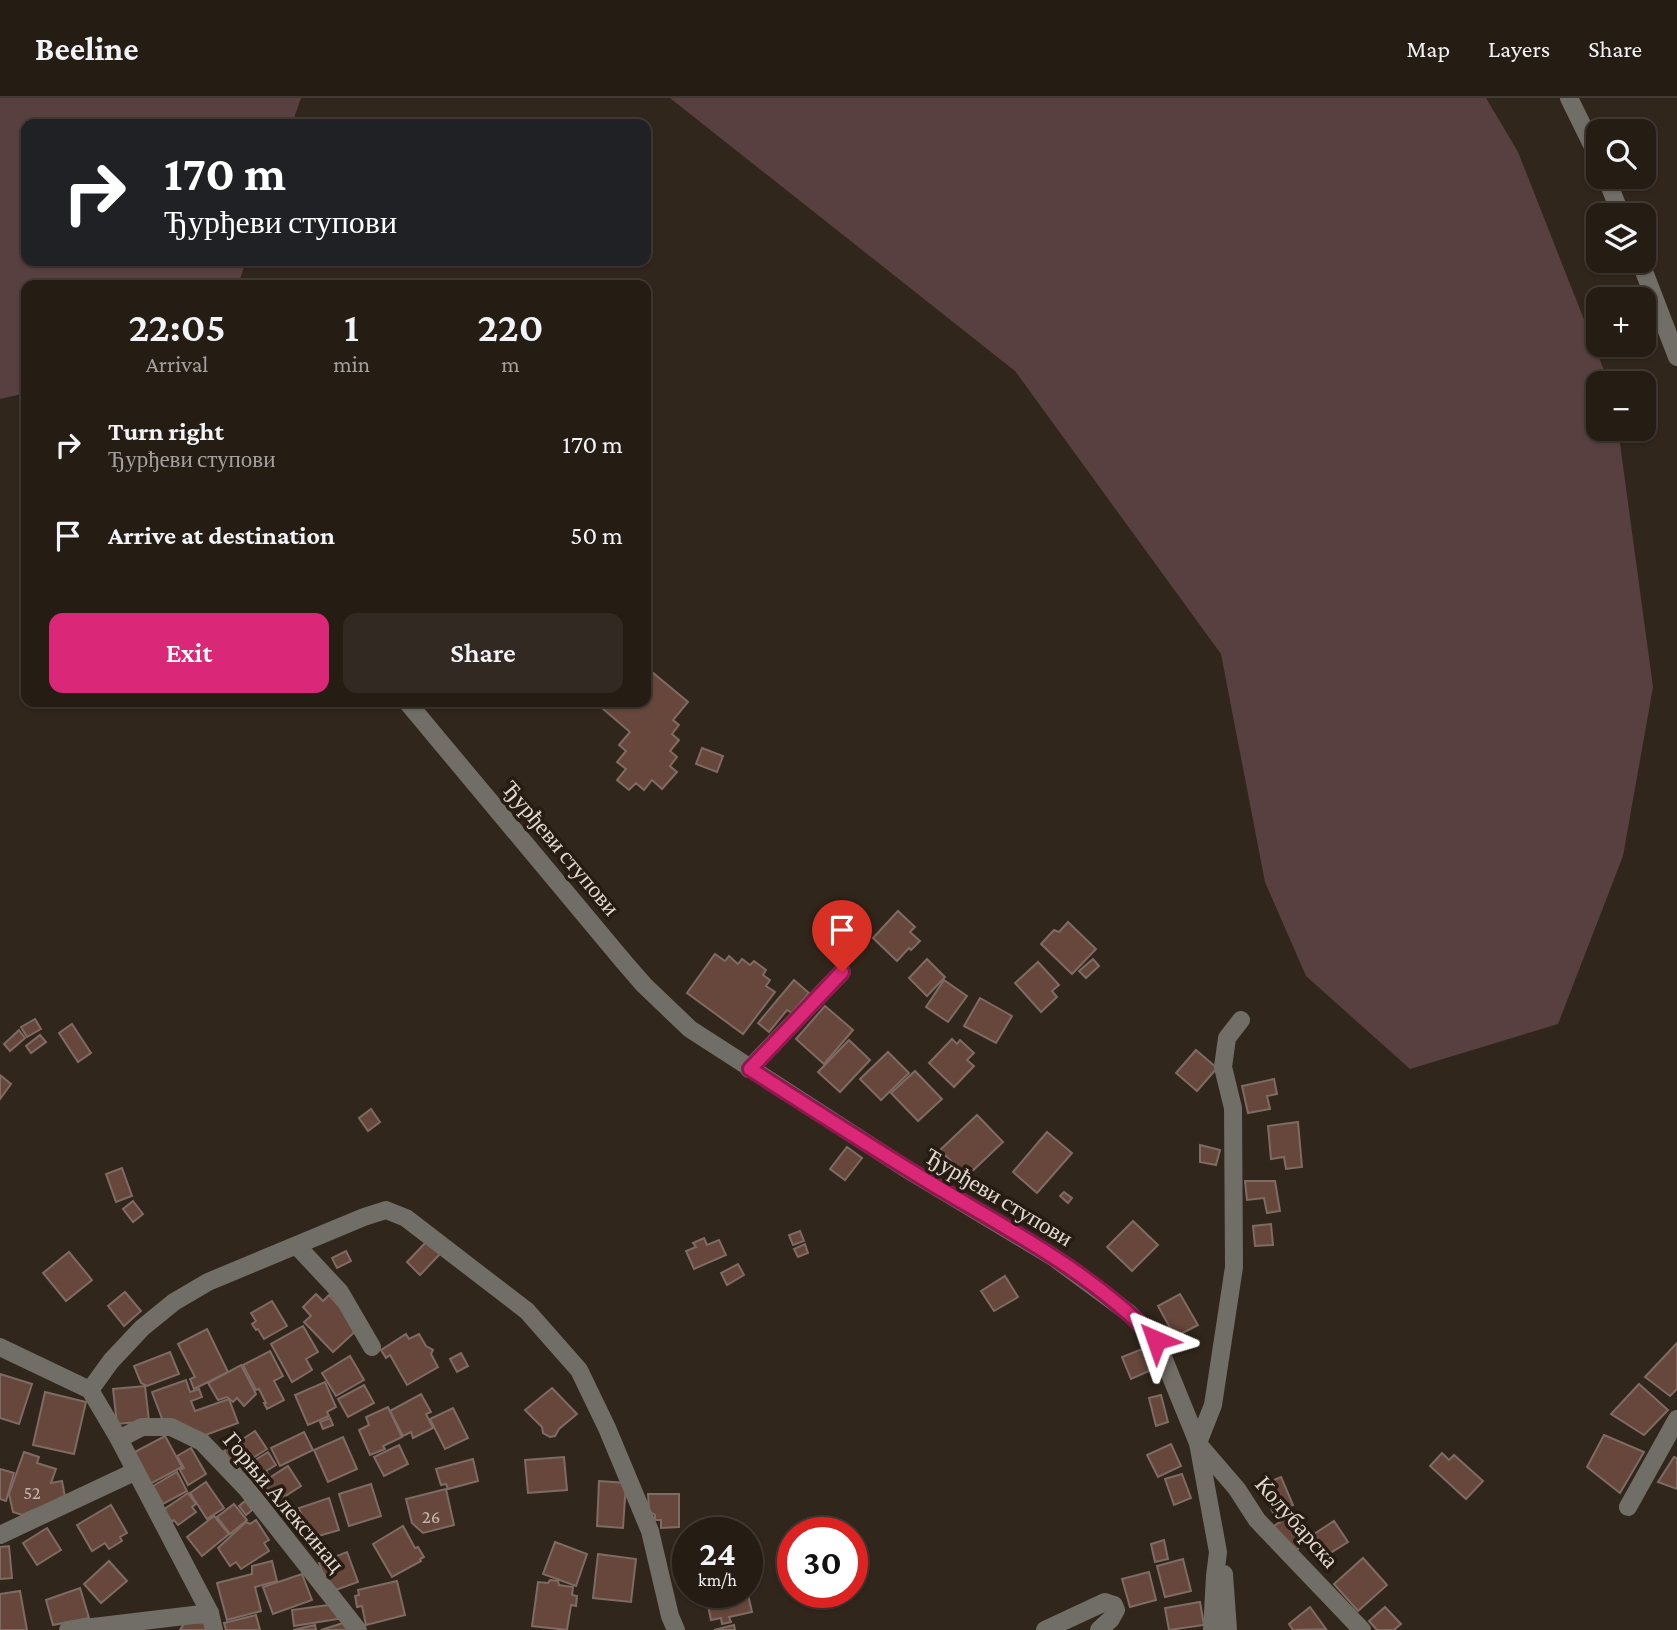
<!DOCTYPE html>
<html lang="en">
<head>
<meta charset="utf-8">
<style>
	:root { --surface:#251c14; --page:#312922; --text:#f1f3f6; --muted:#a3a1a0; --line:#423a34; --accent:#db2777 }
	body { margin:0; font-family:"Crimson Pro",serif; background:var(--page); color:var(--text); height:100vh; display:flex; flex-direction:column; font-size:26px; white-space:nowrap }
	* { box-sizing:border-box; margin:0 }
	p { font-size:23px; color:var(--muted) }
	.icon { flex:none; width:38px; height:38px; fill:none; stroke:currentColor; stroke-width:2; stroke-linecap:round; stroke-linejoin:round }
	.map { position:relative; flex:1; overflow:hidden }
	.side { position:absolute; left:21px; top:182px; width:630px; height:427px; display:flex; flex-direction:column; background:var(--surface); border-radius:14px; box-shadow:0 2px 5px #0004,0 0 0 2px var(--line) }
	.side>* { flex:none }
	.hud { position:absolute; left:21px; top:21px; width:630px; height:147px; border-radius:14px; box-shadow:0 2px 5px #0004,0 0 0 2px var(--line); background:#202124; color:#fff; overflow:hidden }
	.buttons { position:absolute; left:1586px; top:21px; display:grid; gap:14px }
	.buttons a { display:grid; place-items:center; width:70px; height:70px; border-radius:14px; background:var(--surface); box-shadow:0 2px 5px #0004,0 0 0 2px var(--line); font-size:35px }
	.speed { position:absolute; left:672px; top:1419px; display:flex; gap:14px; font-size:35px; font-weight:700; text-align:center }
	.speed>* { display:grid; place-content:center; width:91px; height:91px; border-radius:50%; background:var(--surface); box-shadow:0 2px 5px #0004,0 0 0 2px var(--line); line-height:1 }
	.speed small { font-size:18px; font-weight:400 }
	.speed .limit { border:10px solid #d22; background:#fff; color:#111 }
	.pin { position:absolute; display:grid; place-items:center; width:60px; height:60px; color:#fff; margin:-72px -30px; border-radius:50% 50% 50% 0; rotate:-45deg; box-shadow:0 0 7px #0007 }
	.pin .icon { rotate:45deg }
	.me { position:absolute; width:77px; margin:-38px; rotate:317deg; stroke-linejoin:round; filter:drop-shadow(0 0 5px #0008) }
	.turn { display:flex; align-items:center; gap:24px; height:147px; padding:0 28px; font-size:32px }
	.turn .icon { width:91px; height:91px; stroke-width:2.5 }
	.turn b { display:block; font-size:49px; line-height:60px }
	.eta { display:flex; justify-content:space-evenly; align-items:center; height:119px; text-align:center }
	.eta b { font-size:42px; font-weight:600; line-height:49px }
	.primary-button { display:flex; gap:14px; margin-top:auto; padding:14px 28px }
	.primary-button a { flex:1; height:80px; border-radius:14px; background:var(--accent); color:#fff; font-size:28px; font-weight:600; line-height:80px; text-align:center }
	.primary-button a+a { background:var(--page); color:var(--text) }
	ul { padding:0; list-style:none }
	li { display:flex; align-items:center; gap:21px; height:91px; padding:0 28px }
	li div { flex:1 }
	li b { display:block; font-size:26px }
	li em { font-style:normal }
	header { display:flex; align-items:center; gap:42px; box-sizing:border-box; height:98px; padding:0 35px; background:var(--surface); border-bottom:2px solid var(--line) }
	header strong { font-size:33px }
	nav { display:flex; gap:38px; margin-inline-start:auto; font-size:24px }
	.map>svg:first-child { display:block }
	.green { fill:#584041 }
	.building { fill:#67473b; stroke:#7d6b64; stroke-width:2 }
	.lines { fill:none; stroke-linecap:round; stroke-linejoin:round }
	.minor { stroke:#706e66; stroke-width:18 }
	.route-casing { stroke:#8e194d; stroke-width:18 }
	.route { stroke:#db2777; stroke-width:12 }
	.labels { text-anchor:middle; stroke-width:7; stroke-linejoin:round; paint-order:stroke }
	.number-label { font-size:19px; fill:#c2b4ac }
	.street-label { font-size:23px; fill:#e1d9d2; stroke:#271c12 }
</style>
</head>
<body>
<header>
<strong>Beeline</strong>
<nav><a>Map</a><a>Layers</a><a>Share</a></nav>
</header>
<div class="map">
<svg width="1677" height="1532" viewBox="0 0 1677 1532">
	<rect width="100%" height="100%" fill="#31261b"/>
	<g class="green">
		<path d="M 0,0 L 301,0 L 292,26 L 26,26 L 26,163 L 246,163 L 238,187 L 26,187 L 26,295 L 0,301 Z"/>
		<path d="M 670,0 L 1486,0 L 1518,54 L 1609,285 L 1598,285 L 1598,331 L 1618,331 L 1653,589 L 1623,758 L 1558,926 L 1410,971 L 1306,878 L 1265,784 L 1221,556 L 1015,273 Z"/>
	</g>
	<g class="building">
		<path d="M 646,569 L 688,604 L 673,622 L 679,627 L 672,636 L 679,642 L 670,653 L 677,659 L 670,668 L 677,674 L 662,691 L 652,682 L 644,692 L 636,685 L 629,692 L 617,682 L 626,671 L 617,664 L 626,653 L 619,647 L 630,634 L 595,604 L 646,604 Z"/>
		<path d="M 702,650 L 723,658 L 717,674 L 696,666 Z"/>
		<path d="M 898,813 L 915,829 L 910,834 L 920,843 L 911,852 L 909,850 L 897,863 L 873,840 Z"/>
		<path d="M 1068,824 L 1096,851 L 1072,876 L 1041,846 L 1054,832 L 1059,834 Z"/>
		<path d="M 715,856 L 725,863 L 729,858 L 738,866 L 742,861 L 750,867 L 754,863 L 766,872 L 763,877 L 770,882 L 766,888 L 775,894 L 743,936 L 687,895 Z"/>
		<path d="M 927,861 L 945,879 L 927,898 L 909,880 Z"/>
		<path d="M 1093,861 L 1099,868 L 1086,880 L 1079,873 Z"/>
		<path d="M 1038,864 L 1059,887 L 1052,893 L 1057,899 L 1041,914 L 1015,885 Z"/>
		<path d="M 794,882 L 809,895 L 792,915 L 787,912 L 769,934 L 758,925 Z"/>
		<path d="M 944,882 L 967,898 L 948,924 L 926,909 Z"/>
		<path d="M 980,900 L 1012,918 L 996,945 L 964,928 Z"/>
		<path d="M 825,908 L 853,932 L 824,966 L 796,941 Z"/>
		<path d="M 35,921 L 41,931 L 27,939 L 21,929 Z"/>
		<path d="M 72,926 L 91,955 L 78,964 L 59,935 Z"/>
		<path d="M 19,932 L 25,940 L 10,953 L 4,946 Z"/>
		<path d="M 40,937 L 46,944 L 31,955 L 26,948 Z"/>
		<path d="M 952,941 L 957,946 L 960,942 L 974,955 L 967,962 L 974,968 L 954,989 L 929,965 Z"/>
		<path d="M 849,942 L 870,962 L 840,994 L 818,974 Z"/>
		<path d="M 1196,952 L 1217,970 L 1197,993 L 1176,975 Z"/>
		<path d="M 888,954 L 909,975 L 881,1002 L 860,981 Z"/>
		<path d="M 915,973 L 942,1001 L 918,1023 L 891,995 Z"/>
		<path d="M 0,977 L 11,986 L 0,1001 Z"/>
		<path d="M 1274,981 L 1277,996 L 1267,998 L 1270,1011 L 1248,1015 L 1242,988 Z"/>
		<path d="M 371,1011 L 380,1024 L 368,1033 L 359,1020 Z"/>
		<path d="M 977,1017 L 1003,1044 L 966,1079 L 940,1052 Z"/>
		<path d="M 1298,1024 L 1302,1069 L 1286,1071 L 1284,1059 L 1271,1061 L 1268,1028 Z"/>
		<path d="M 1047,1034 L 1072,1055 L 1037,1095 L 1013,1074 Z"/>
		<path d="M 1200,1047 L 1220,1052 L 1216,1067 L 1200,1064 Z"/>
		<path d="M 847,1049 L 862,1060 L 845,1082 L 830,1071 Z"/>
		<path d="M 122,1070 L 132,1098 L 116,1104 L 106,1076 Z"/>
		<path d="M 1245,1083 L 1275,1083 L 1280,1113 L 1267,1115 L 1264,1100 L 1247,1102 Z"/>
		<path d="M 1064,1094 L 1072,1100 L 1068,1105 L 1060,1098 Z"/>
		<path d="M 133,1103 L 143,1116 L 133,1124 L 123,1111 Z"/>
		<path d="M 1133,1123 L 1158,1147 L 1132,1173 L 1107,1149 Z"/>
		<path d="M 1271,1126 L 1273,1147 L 1255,1148 L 1253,1128 Z"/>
		<path d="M 800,1133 L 804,1143 L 793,1147 L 789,1137 Z"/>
		<path d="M 704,1140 L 707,1147 L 719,1142 L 726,1157 L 694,1171 L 686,1153 L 696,1149 L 693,1145 Z"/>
		<path d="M 428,1142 L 441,1155 L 420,1177 L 407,1164 Z"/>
		<path d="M 805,1146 L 808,1155 L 798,1159 L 794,1151 Z"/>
		<path d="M 346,1153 L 351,1163 L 337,1170 L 332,1160 Z"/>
		<path d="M 69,1154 L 92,1182 L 66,1203 L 43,1175 Z"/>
		<path d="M 738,1166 L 744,1177 L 727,1187 L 721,1175 Z"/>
		<path d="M 1005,1178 L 1018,1199 L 994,1213 L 981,1193 Z"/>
		<path d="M 125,1194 L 141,1213 L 124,1228 L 108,1208 Z"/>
		<path d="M 316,1196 L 323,1203 L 329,1197 L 359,1230 L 333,1254 L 304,1224 L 311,1218 L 303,1209 Z"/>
		<path d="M 1180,1196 L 1198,1227 L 1175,1239 L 1158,1208 Z"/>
		<path d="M 272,1203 L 287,1228 L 264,1241 L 258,1231 L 256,1232 L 252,1226 L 256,1223 L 251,1215 Z"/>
		<path d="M 303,1228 L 318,1254 L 306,1261 L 312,1272 L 292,1284 L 271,1246 Z"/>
		<path d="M 207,1231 L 228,1274 L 194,1291 L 190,1281 L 195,1279 L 178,1246 Z"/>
		<path d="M 406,1236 L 409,1241 L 419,1236 L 426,1248 L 433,1252 L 431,1256 L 438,1269 L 407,1287 L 390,1257 L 386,1260 L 381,1252 Z"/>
		<path d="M 1677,1245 L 1677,1291 L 1670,1298 L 1645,1279 Z"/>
		<path d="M 1147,1249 L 1156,1270 L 1131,1281 L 1122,1259 Z"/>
		<path d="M 270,1253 L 283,1278 L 274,1283 L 284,1302 L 267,1311 L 264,1305 L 266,1305 L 259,1291 L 256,1292 L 243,1267 Z"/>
		<path d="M 170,1254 L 179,1276 L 147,1288 L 141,1285 L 134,1268 Z"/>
		<path d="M 461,1255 L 468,1268 L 457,1274 L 450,1261 Z"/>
		<path d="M 350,1258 L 364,1282 L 336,1298 L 322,1275 Z"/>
		<path d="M 241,1267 L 256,1296 L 244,1308 L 237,1300 L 233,1304 L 227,1299 L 218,1302 L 208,1285 Z"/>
		<path d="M 0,1276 L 32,1286 L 19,1326 L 0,1320 Z"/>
		<path d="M 186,1282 L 190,1294 L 199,1291 L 202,1299 L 191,1303 L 195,1313 L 229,1301 L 238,1325 L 203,1338 L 164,1326 L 152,1294 Z"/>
		<path d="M 325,1284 L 336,1309 L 327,1314 L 329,1318 L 308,1327 L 295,1297 Z"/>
		<path d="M 1639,1286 L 1668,1312 L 1644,1337 L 1611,1316 Z"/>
		<path d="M 364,1287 L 374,1305 L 348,1319 L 338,1301 Z"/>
		<path d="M 145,1288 L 149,1323 L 117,1326 L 113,1291 Z"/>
		<path d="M 552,1290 L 577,1316 L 559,1331 L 555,1338 L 550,1339 L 543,1335 L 542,1329 L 525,1312 Z"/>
		<path d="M 45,1294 L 86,1304 L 74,1356 L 33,1347 Z"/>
		<path d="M 421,1296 L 431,1314 L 426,1316 L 433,1330 L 413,1340 L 411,1334 L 403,1338 L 390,1313 Z"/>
		<path d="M 1161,1297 L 1168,1324 L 1156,1328 L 1149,1300 Z"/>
		<path d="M 388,1309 L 402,1339 L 383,1348 L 385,1351 L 370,1357 L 359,1332 L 369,1327 L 366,1319 Z"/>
		<path d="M 453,1310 L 468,1340 L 445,1351 L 430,1321 Z"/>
		<path d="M 330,1320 L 333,1327 L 323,1331 L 320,1324 Z"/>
		<path d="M 255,1333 L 267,1351 L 236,1371 L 224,1353 Z"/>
		<path d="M 304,1334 L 313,1352 L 280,1368 L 271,1350 Z"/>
		<path d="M 1604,1337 L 1644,1354 L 1620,1395 L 1587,1369 Z"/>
		<path d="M 165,1338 L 182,1369 L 150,1386 L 133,1355 Z"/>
		<path d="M 343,1339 L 357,1371 L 328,1384 L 314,1352 Z"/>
		<path d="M 1171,1346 L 1181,1368 L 1158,1379 L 1147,1357 Z"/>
		<path d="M 399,1347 L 408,1366 L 384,1378 L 374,1359 Z"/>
		<path d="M 191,1350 L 206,1376 L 188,1387 L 180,1372 L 184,1370 L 177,1358 Z"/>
		<path d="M 24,1354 L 39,1359 L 37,1365 L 56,1371 L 51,1385 L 62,1383 L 65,1399 L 22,1417 L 13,1414 L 9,1396 Z"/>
		<path d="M 268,1354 L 276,1367 L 266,1373 L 268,1376 L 256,1382 L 255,1380 L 245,1384 L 237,1373 Z"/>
		<path d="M 1442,1355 L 1449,1362 L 1454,1357 L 1483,1383 L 1466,1401 L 1430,1368 Z"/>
		<path d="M 564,1359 L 567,1392 L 528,1395 L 525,1362 Z"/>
		<path d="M 1674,1359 L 1677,1360 L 1677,1391 L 1658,1384 Z"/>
		<path d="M 473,1361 L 478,1383 L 448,1391 L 446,1386 L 441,1387 L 436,1371 Z"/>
		<path d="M 288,1368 L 301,1388 L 276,1404 L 263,1384 Z"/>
		<path d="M 0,1371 L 14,1375 L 6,1403 L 0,1401 Z"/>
		<path d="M 177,1374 L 187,1393 L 163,1406 L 153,1388 Z"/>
		<path d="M 1182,1376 L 1191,1400 L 1174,1407 L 1165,1381 Z"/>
		<path d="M 1281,1379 L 1293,1407 L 1273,1415 L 1262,1387 Z"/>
		<path d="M 599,1383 L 626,1385 L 623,1430 L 597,1428 Z"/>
		<path d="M 206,1384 L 224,1410 L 207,1421 L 190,1395 Z"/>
		<path d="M 371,1386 L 381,1418 L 349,1428 L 339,1396 Z"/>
		<path d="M 446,1391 L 454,1427 L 423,1435 L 412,1425 L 406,1401 Z"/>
		<path d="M 188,1395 L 196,1406 L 192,1409 L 196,1414 L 178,1427 L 174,1422 L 172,1424 L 163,1412 Z"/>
		<path d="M 648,1396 L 679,1396 L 679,1429 L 661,1430 L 661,1422 L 655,1422 L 655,1417 L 649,1413 Z"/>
		<path d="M 329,1400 L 339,1432 L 308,1441 L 305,1431 L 300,1432 L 296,1420 L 302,1418 L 299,1410 Z"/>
		<path d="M 245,1403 L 252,1412 L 246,1417 L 239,1408 Z"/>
		<path d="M 234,1406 L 247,1422 L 230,1436 L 217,1419 Z"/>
		<path d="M 111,1407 L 127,1435 L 120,1439 L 122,1443 L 109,1451 L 105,1445 L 92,1453 L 77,1427 Z"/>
		<path d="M 214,1418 L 229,1436 L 202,1458 L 187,1439 Z"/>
		<path d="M 1289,1418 L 1305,1442 L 1297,1452 L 1271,1430 Z"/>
		<path d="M 256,1422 L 269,1442 L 264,1445 L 269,1453 L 241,1471 L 236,1464 L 230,1468 L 218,1450 L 246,1424 L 250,1426 Z"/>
		<path d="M 1334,1423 L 1348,1444 L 1327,1457 L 1314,1436 Z"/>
		<path d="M 403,1428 L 415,1450 L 418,1449 L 424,1459 L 420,1461 L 421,1463 L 392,1479 L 373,1446 Z"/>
		<path d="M 47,1430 L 61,1452 L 37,1467 L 23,1445 Z"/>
		<path d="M 1164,1442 L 1168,1461 L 1155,1464 L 1151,1446 Z"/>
		<path d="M 555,1444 L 587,1456 L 576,1488 L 543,1476 Z"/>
		<path d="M 9,1448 L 12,1480 L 0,1481 L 0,1449 Z"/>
		<path d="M 347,1454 L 358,1484 L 330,1494 L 319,1465 Z"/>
		<path d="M 598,1456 L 636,1461 L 631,1504 L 593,1500 Z"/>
		<path d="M 1363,1460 L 1387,1487 L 1358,1513 L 1334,1486 Z"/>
		<path d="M 1183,1461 L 1191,1493 L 1165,1499 L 1157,1468 Z"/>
		<path d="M 109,1463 L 127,1483 L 101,1505 L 84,1486 Z"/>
		<path d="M 272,1463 L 277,1483 L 255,1489 L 261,1513 L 227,1522 L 217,1485 L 252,1476 L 252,1468 Z"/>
		<path d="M 1149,1474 L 1156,1502 L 1130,1509 L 1122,1481 Z"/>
		<path d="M 302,1476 L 312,1502 L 273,1516 L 263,1489 Z"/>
		<path d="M 550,1482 L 558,1483 L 559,1487 L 573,1489 L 572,1497 L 577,1498 L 576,1508 L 571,1507 L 567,1532 L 532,1528 L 538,1484 L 548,1485 Z"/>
		<path d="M 397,1483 L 405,1517 L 366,1527 L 362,1508 L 357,1509 L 355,1498 L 359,1497 L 358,1492 Z"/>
		<path d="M 80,1490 L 89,1520 L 53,1527 L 46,1502 Z"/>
		<path d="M 747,1492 L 752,1514 L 729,1519 L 731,1524 L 722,1526 L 721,1520 L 711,1522 L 705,1494 L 747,1494 Z"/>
		<path d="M 20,1493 L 27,1532 L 0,1532 L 0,1496 Z"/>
		<path d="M 1200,1504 L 1204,1527 L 1169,1532 L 1165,1510 Z"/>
		<path d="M 336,1506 L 338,1521 L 294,1528 L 292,1512 Z"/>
		<path d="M 1310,1509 L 1326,1531 L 1293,1532 L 1289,1526 Z"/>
		<path d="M 1385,1509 L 1401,1526 L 1394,1532 L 1377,1532 L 1369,1523 Z"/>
		<path d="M 256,1517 L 260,1532 L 226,1532 L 224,1525 Z"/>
		<path d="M 185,1524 L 209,1525 L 210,1532 L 180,1532 Z"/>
		<path d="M 346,1524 L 349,1532 L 321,1532 Z"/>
		<path d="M 315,1527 L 316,1532 L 293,1532 Z"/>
		<path d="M 734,1527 L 735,1532 L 714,1532 Z"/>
	</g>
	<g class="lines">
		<g class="minor">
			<path d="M 1569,0 L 1598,59"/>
			<path d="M 1606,79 L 1621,117"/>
			<path d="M 1640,163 L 1677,259"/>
			<path d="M 407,604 L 624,864 L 644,887 L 690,931 L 905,1070 L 1053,1159 L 1129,1215 L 1156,1242 L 1198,1345 L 1218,1454 L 1215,1478 L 1212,1532"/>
			<path d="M 749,971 L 842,874"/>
			<path d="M 297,1148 L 340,1194 L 372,1249"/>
			<path d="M 0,1249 L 90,1292 L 119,1341 L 210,1515 L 214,1532"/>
			<path d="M 90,1292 L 111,1263 L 142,1230 L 174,1204 L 208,1184 L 364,1119 L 386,1112 L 406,1120 L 527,1213 L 579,1272 L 607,1330 L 650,1433 L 670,1518 L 676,1532"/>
			<path d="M 119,1341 L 142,1329 L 171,1329 L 202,1344 L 246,1390 L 358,1532"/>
			<path d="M 1198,1345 L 1213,1307 L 1234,1169 L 1233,1010 L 1223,969 L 1227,940 L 1241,922"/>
			<path d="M 1200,1348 L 1237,1391 L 1257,1422 L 1362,1532"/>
			<path d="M 1628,1409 L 1677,1321"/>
			<path d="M 0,1437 L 134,1374"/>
			<path d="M 1224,1476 L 1228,1532"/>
			<path d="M 68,1532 L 210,1515"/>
			<path d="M 1045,1532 L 1105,1504 L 1114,1507 L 1116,1512 L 1111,1521 L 1099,1532"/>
		</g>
	</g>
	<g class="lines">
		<defs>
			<path id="route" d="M 842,874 L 750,971 C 811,1010 872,1050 934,1087 C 1011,1133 1094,1176 1156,1242"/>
		</defs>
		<use href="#route" class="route-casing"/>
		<use href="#route" class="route"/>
	</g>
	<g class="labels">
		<g class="number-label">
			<text x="32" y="1401">52</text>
			<text x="431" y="1425">26</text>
		</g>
		<g class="street-label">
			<text transform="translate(561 750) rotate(50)" y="8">Ђурђеви ступови</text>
			<text transform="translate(999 1099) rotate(31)" y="8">Ђурђеви ступови</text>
			<text transform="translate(284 1404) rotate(50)" y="8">Горњи Алексинац</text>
			<text transform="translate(1297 1424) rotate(49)" y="8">Колубарска</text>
		</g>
	</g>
</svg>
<div class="buttons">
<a><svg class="icon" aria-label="search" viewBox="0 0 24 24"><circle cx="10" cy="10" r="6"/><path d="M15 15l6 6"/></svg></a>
<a><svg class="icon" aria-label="layers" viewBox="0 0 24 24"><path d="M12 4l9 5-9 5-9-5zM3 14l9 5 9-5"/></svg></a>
<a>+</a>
<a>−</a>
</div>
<div class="speed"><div>24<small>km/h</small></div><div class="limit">30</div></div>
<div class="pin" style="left:842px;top:874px;background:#d93025"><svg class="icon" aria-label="arrive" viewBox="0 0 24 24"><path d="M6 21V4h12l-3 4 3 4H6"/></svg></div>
<svg class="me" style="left:1156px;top:1242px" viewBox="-20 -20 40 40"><path d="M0-17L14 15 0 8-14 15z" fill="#db2777" stroke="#fff" stroke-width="4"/></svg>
<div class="hud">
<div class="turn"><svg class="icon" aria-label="right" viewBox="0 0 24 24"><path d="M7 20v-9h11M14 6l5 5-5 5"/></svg><div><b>170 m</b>Ђурђеви ступови</div></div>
</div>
<section class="side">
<div class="eta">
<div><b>22:05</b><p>Arrival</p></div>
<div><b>1</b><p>min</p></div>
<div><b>220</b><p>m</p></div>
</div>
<ul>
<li><svg class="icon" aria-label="right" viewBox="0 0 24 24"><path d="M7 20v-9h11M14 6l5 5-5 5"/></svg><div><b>Turn right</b><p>Ђурђеви ступови</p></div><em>170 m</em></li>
<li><svg class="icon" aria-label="arrive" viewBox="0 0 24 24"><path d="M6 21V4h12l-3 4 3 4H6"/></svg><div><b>Arrive at destination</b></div><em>50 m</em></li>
</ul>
<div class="primary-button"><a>Exit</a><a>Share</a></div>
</section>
</div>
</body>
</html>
